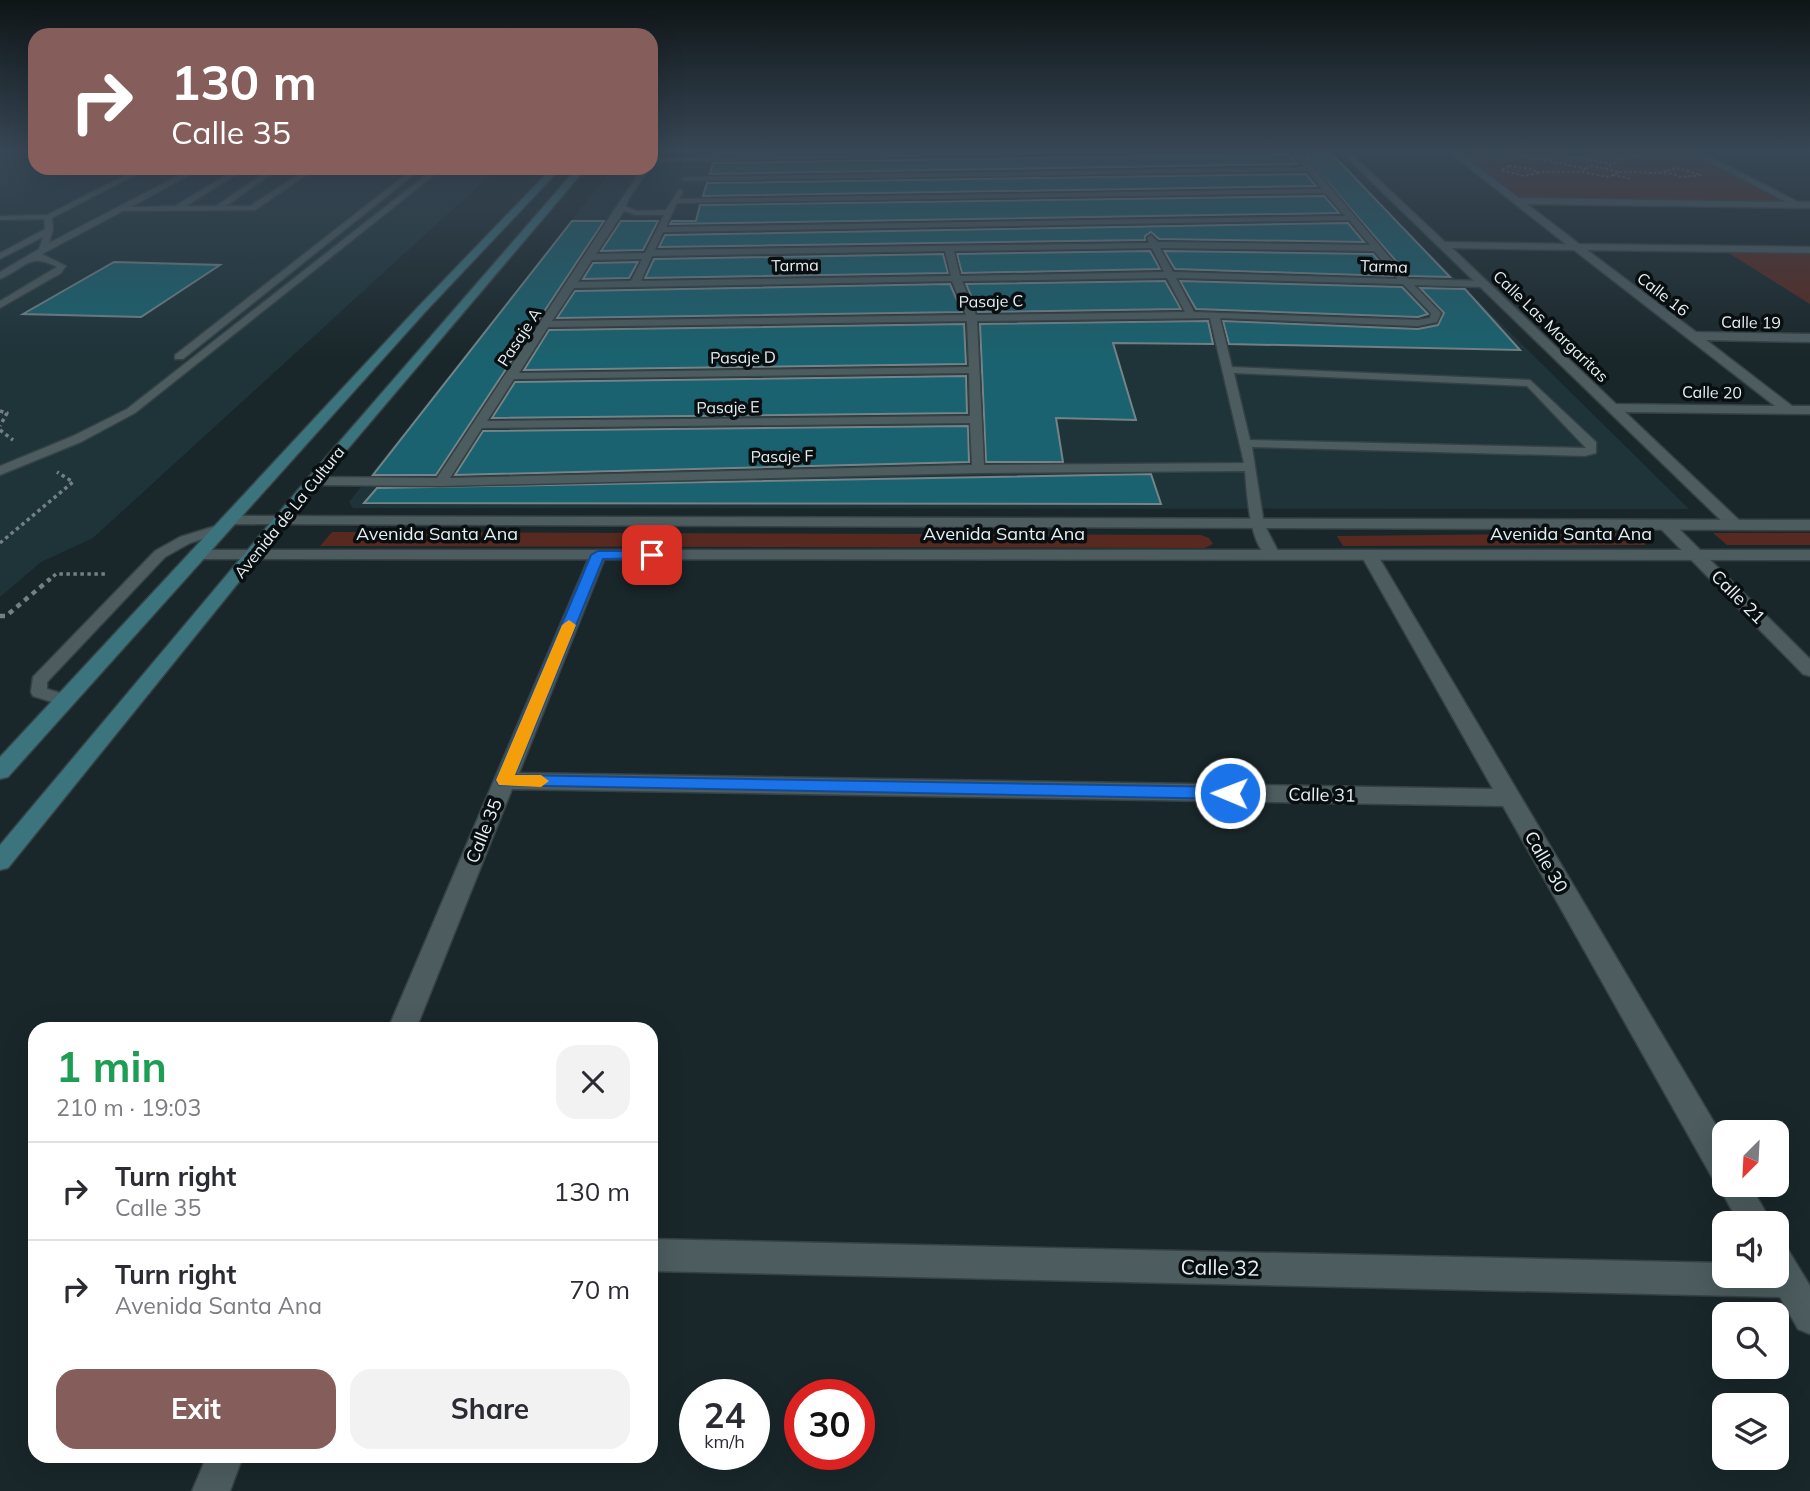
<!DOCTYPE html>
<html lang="en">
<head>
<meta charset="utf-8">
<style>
	:root { --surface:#fff; --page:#f2f2f3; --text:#2b2b33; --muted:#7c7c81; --line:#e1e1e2; --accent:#855e5b }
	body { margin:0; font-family:Mulish,sans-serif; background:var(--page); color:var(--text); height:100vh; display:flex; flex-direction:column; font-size:26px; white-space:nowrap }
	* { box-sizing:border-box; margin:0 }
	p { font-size:23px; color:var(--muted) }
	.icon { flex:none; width:38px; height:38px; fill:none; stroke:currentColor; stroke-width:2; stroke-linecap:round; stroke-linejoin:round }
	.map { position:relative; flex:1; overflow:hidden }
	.sheet { position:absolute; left:28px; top:1022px; width:630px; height:441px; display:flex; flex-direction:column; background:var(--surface); border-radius:21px; box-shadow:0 7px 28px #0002 }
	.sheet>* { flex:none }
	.banner { position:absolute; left:28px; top:28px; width:630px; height:147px; border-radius:21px; box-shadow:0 7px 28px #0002; background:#855e5b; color:#fff; overflow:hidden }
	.needle { width:46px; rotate:204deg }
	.controls { position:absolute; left:1712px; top:1120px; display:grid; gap:14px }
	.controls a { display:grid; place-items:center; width:77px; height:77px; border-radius:14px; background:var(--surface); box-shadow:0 7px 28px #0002; font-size:35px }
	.speed { position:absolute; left:679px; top:1379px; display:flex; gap:14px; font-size:35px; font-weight:700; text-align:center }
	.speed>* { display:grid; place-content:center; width:91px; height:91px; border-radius:50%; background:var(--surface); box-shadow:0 7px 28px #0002; line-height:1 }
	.speed small { font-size:18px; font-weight:400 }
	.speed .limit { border:10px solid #d22; background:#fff; color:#111 }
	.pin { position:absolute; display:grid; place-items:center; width:60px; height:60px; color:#fff; margin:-30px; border-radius:14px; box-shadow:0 4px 10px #0006 }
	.me { position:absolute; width:77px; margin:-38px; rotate:271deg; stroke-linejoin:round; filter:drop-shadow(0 0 5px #0008) }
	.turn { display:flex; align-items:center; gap:24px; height:147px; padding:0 28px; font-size:32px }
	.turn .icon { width:91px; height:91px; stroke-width:2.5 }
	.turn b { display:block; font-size:49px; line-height:60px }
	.round { display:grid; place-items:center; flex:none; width:74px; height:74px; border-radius:21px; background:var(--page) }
	.overview { display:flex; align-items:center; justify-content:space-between; height:119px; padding:0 28px }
	h1 { font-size:42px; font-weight:700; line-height:52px; color:#1e9e55 }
	.action { display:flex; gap:14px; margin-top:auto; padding:14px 28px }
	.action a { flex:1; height:80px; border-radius:21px; background:var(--accent); color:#fff; font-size:28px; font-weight:700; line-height:80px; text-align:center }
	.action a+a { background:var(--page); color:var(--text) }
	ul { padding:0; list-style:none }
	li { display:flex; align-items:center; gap:21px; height:98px; padding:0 28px; border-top:2px solid var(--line) }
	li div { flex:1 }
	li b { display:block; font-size:26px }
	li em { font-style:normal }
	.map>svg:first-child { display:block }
	.built { fill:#1e3439 }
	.green { fill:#582920 }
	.building { fill:#1a626f; stroke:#748488; stroke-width:2 }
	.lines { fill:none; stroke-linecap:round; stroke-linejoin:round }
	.service-casing { stroke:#364144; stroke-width:3 }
	.minor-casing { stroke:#364144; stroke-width:3 }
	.tertiary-casing { stroke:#364144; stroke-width:3 }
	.secondary-casing { stroke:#364144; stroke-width:3 }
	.path-far2 { stroke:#748083; stroke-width:2; stroke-dasharray:2.5 2.5; stroke-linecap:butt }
	.path-far1 { stroke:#748083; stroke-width:3.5; stroke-dasharray:3.5 3.5; stroke-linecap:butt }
	.path { stroke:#748083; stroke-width:4.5; stroke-dasharray:5 5; stroke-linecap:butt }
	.service { fill:#4c5c5f; fill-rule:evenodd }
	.minor { fill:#4c5c5f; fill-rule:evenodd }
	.tertiary { fill:#4c5c5f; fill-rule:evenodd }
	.secondary { fill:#3c747e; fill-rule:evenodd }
	.route { fill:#1a73e8; stroke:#114b97; stroke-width:2 }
	.slow { fill:#f59e0b }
	.labels { text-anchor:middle; stroke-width:7; stroke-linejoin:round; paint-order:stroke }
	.far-street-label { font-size:16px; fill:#e6eff2; stroke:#090f10 }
	.street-label { font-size:18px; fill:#e6eff2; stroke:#090f10 }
	.near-street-label { font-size:21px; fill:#e6eff2; stroke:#090f10 }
</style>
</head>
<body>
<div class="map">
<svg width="1810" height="1491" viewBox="0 0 1810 1491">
	<rect width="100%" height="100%" fill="#19272a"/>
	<g class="built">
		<path d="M 0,151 L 35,151 L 35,168 L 498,168 L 93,538 L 41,562 L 0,597 Z"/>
		<path d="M 651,151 L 1330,151 L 1404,228 L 1689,509 L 353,508 L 349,502 L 613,168 L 651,168 Z"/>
	</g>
	<g class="green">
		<path d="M 1460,151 L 1689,152 L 1787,204 L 1522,199 Z"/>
		<path d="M 1810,251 L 1810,304 L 1727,252 Z"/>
		<path d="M 332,532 L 1201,535 L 1209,538 L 1213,544 L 1205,548 L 320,546 Z"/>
		<path d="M 1633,533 L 1647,539 L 1645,545 L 1343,546 L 1337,536 Z"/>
		<path d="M 1713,533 L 1810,533 L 1810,545 L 1727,545 Z"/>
	</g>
	<g class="building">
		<path d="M 717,151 L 949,151 L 716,154 Z"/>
		<path d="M 1289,154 L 1298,164 L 710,174 L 713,163 Z"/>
		<path d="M 1303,154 L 1332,154 L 1450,277 L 1409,276 Z"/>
		<path d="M 1306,174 L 1316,186 L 703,196 L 707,183 Z"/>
		<path d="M 1324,196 L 1339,213 L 670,224 L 672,221 L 696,221 L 700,205 Z"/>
		<path d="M 572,221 L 604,221 L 436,475 L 373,475 Z"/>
		<path d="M 621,221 L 658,221 L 643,250 L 601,251 Z"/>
		<path d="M 1348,223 L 1364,242 L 1159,239 L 1151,232 L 1145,236 L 1145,240 L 659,247 L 665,235 Z"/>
		<path d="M 1150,251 L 1160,269 L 962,273 L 957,254 Z"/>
		<path d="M 1164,251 L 1373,254 L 1392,276 L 1175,269 Z"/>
		<path d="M 943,254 L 948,273 L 645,278 L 654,259 Z"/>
		<path d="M 114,262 L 220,265 L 141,317 L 23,314 Z"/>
		<path d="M 638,262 L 629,278 L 583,279 L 593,263 Z"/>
		<path d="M 1165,281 L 1181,309 L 978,312 L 966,284 Z"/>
		<path d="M 1180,281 L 1402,287 L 1428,314 L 1418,317 L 1196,309 Z"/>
		<path d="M 950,284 L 962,312 L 557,318 L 575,291 Z"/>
		<path d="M 1420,288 L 1465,289 L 1520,350 L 1229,344 L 1223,321 L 1418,329 L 1438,325 L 1444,313 Z"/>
		<path d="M 1208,321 L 1213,344 L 1113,343 L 1136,420 L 1056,418 L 1063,462 L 986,462 L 980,324 Z"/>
		<path d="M 964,324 L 966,364 L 524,370 L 549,330 Z"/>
		<path d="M 966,376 L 967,413 L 492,418 L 515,382 Z"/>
		<path d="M 968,426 L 969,462 L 455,475 L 483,431 Z"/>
		<path d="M 1151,474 L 1161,504 L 364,503 L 377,488 Z"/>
	</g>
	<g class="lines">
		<defs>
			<g id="service">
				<path d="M 1087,151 L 1188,151 L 651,162 L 651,158 Z"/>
				<path d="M 1290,151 L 1296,151 L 1313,167 L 1408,279 L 1483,281 L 1488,284 L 1483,287 L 1414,285 L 1441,313 L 1437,322 L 1418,326 L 1220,318 L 1232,367 L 1530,380 L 1596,442 L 1596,453 L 1585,456 L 1252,447 L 1264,524 L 1280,555 L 1273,559 C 1249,552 1247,492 1245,471 L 978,473 L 441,486 L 313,485 L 307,481 L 313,477 L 437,478 L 642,168 L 650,168 L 628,200 L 626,207 L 637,211 L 666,210 L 679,189 L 683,191 L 679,199 L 1322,189 L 1307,171 L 685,181 L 681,179 L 685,177 L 1303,167 ZM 1325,193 L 1345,216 L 666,227 L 677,203 ZM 624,211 L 636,215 L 664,215 L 645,253 L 596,254 ZM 1349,220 L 1370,245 L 1158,242 L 1151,235 L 1147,238 L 1149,243 L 655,250 L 663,232 ZM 1152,248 L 1164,272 L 960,276 L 954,251 ZM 1160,248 L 1374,251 L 1398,279 L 1173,272 ZM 945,251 L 951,276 L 641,281 L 652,256 ZM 642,259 L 631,281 L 578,282 L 592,260 ZM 1167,278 L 1185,312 L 976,315 L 962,281 ZM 1176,278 L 1403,284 L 1431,313 L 1430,318 L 1418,320 L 1194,312 ZM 952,281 L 966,315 L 552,321 L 574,288 ZM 1210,318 L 1244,463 L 984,465 L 977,321 ZM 967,321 L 969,367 L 519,373 L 548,327 ZM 969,373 L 970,416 L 487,421 L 514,379 ZM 1234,373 L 1527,386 L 1586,448 L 1250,440 ZM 970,423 L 972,465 L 450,478 L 482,428 Z"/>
				<path d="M 139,168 L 149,168 L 52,218 L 53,230 L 49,243 L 193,168 L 202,168 L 131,207 L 175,206 L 238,168 L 247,168 L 186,206 L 216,206 L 271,168 L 280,168 L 226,206 L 250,206 L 308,168 L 317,168 L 255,210 L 123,211 L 42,254 L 66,266 L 61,273 L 0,308 L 0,301 L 57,267 C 28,252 25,269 0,279 L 0,272 L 39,249 L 43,237 L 0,259 L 0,253 L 45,229 L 44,219 L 0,220 L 0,216 L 47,215 Z"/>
				<path d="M 414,168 L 422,168 L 183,359 L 175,359 L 175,355 Z"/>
				<path d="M 435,168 L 443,168 L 135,413 L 81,442 L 0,475 L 0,466 L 73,436 L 127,409 Z"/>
				<path d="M 222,524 L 229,528 L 227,531 L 190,543 L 165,557 L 47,682 L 47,689 L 71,696 L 73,700 L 71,704 L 65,706 L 33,696 L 31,692 L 33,677 L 155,551 L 180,537 Z"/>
			</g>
			<g id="minor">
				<path d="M 1340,151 L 1348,151 L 1445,242 L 1566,244 L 1448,151 L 1457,151 L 1519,198 L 1786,202 L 1689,151 L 1699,151 L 1798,202 L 1810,202 L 1810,208 L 1527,204 L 1579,244 L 1810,247 L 1810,253 L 1587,250 L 1696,332 L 1810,334 L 1810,342 L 1706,340 L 1792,406 L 1810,406 L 1810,414 L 1625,412 L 1741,522 L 1743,525 L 1741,528 L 1729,528 ZM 1452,248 L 1574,250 L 1775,406 L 1616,404 Z"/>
				<path d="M 1666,520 L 1672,522 L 1810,659 L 1810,676 L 1803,674 L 1660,528 L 1658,525 Z"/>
				<path d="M 598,550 L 606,555 L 519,773 L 1493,789 L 1361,555 L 1363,551 L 1375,551 L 1724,1139 L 1724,1185 L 1750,1185 L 1772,1223 L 1739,1223 L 1718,1185 L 1719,1181 L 1713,1179 L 1503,806 L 512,789 L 416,1029 L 388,1029 L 590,555 Z"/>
				<path d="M 651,1239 L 1724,1263 L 1724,1276 L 1776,1276 L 1776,1243 L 1787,1248 L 1810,1286 L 1810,1334 L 1798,1329 L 1780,1297 L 651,1271 Z"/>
				<path d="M 207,1456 L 243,1456 L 230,1491 L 192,1491 Z"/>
			</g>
			<g id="tertiary">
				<path d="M 228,516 L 1810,520 L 1810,530 L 222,524 L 220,521 L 222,518 Z"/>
				<path d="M 197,550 L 1810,550 L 1810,560 L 191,559 L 189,555 L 191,551 Z"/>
			</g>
			<g id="secondary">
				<path d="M 552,168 L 561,168 L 426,311 L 8,777 L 0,779 L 0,757 L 418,307 Z"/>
				<path d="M 577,168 L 586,168 L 318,484 L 8,868 L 0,870 L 0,845 L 308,478 Z"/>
			</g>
		</defs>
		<use href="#service" class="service-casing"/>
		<use href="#minor" class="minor-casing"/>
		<use href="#tertiary" class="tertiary-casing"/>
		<use href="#secondary" class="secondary-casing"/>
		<g class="path-far2">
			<path d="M 1592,151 L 1674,151"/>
			<path d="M 1490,153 L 1532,157 L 1586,169"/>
			<path d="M 1575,156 L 1586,158 L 1570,158 Z"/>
			<path d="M 1585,159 L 1611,164"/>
			<path d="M 1509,166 L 1531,169 L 1538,173 L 1524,176 L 1501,170 Z"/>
			<path d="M 1591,166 L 1619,172 L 1609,177 L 1581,172 Z"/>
			<path d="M 1677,168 L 1701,175 L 1680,177 L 1665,171 Z"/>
			<path d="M 1605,169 L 1624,158 L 1659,154"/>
			<path d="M 1537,172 L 1581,172"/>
			<path d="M 1619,172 L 1666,173"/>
			<path d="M 1613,175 L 1632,179"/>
		</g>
		<g class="path-far1">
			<path d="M 0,411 L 7,413 L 0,426"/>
			<path d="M 0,430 L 13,440"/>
			<path d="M 0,543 L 73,482 L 57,472"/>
			<path d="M 48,581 L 56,574 L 107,574"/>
		</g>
		<path class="path" d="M 0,616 L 6,616 L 50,579"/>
		<use href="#service" class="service"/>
		<use href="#minor" class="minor"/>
		<use href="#tertiary" class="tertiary"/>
		<use href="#secondary" class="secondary"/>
	</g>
	<linearGradient id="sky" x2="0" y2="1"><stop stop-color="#0e1517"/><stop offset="0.42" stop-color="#384755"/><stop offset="1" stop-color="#384755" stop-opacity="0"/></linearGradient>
	<rect width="1810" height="359" fill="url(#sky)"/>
	<path class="route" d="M 652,551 L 656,552 L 656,558 L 603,559 L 515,775 L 1230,787 L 1239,793 L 1230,799 L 499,785 L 496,780 L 591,555 L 598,551 Z"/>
	<path class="slow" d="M 569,620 L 576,625 L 515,775 L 541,775 L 549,781 L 541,787 L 499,785 L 496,780 L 562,625 Z"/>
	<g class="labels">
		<g class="far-street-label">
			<text transform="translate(795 265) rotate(-1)" y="6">Tarma</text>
			<text transform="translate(1384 266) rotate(2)" y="6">Tarma</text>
			<text transform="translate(1663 294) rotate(38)" y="6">Calle 16</text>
			<text transform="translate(991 301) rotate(-1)" y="6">Pasaje C</text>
			<text transform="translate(1751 322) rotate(1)" y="6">Calle 19</text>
			<text transform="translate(1551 326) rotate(44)" y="6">Calle Las Margaritas</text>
			<text transform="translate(519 337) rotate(-57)" y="6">Pasaje A</text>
			<text transform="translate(743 357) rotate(-1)" y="6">Pasaje D</text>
			<text transform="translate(1712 392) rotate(1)" y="6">Calle 20</text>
			<text transform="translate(728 407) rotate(-1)" y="6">Pasaje E</text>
			<text transform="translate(782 456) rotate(-1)" y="6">Pasaje F</text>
			<text transform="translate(289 512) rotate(-51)" y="6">Avenida de La Cultura</text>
		</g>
		<g class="street-label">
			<text x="437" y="540">Avenida Santa Ana</text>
			<text x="1004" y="540">Avenida Santa Ana</text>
			<text x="1571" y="540">Avenida Santa Ana</text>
			<text transform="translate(1738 597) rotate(45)" y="6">Calle 21</text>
			<text transform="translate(1322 795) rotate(1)" y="6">Calle 31</text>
			<text transform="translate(484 831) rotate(-68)" y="6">Calle 35</text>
			<text transform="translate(1546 862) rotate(60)" y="6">Calle 30</text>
		</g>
		<g class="near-street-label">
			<text transform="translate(1220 1268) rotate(1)" y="7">Calle 32</text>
		</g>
	</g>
</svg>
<div class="controls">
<a><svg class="needle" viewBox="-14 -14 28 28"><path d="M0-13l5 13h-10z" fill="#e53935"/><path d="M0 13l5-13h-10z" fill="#7c7c81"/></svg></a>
<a><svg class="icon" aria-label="sound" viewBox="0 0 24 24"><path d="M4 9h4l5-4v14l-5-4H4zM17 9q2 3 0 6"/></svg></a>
<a><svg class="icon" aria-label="search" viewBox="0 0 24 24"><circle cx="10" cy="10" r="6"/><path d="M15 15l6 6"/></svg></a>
<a><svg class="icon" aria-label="layers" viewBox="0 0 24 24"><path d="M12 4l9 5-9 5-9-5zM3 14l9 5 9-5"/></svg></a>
</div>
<div class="speed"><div>24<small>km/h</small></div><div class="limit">30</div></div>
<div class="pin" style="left:652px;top:555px;background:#d93025"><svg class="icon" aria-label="arrive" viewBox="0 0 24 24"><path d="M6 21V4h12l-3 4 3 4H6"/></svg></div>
<svg class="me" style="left:1230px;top:793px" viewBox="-20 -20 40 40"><circle r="17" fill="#1a73e8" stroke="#fff" stroke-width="3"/><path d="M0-11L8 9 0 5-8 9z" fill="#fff"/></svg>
<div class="banner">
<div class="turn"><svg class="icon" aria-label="right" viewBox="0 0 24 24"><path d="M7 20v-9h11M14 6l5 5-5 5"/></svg><div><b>130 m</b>Calle 35</div></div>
</div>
<section class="sheet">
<div class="overview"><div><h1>1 min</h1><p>210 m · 19:03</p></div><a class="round"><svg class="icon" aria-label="close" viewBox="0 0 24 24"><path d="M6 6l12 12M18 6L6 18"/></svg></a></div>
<ul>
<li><svg class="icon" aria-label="right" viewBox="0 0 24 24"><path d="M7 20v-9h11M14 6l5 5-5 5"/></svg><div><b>Turn right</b><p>Calle 35</p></div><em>130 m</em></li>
<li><svg class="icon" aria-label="right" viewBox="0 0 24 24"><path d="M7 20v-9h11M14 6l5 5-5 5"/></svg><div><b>Turn right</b><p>Avenida Santa Ana</p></div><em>70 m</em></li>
</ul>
<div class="action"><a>Exit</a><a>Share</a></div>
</section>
</div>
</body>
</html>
